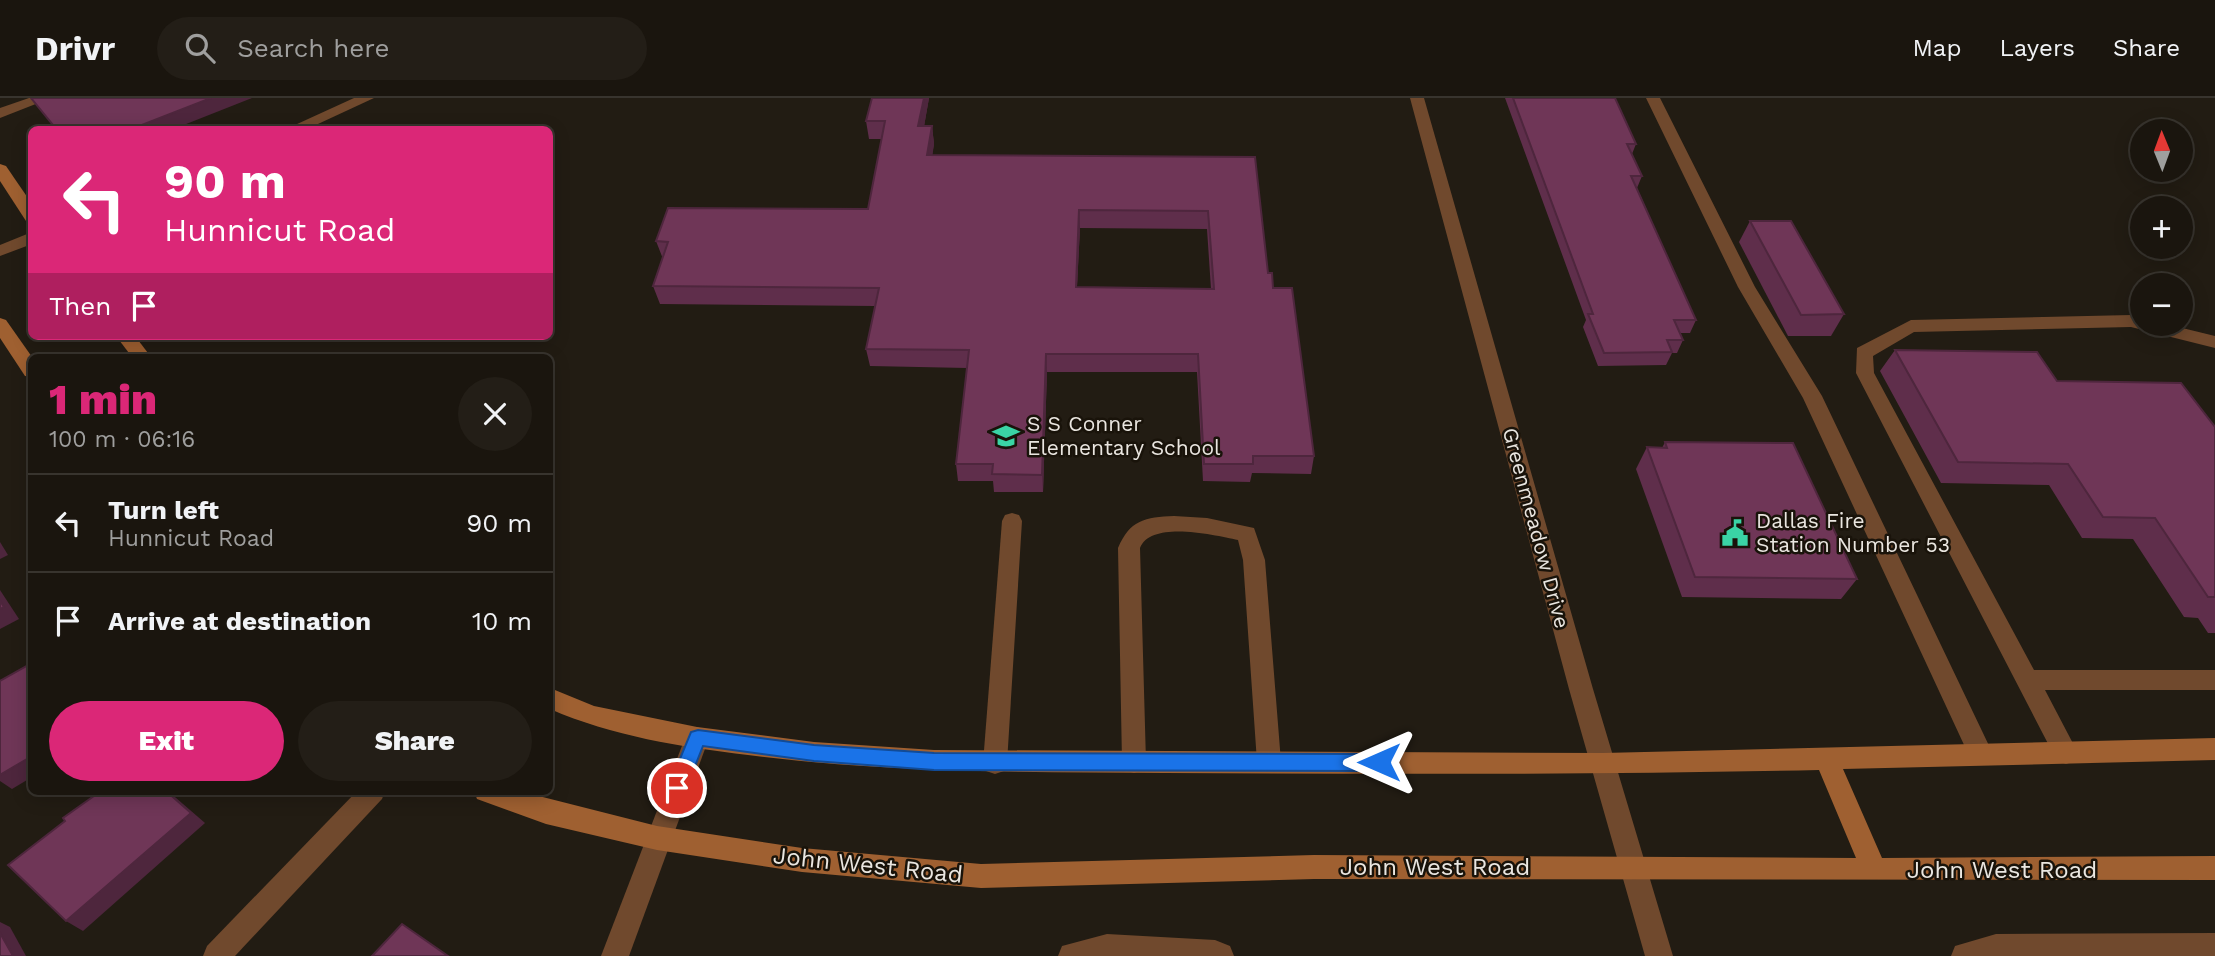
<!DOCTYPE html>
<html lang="en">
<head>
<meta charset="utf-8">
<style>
	:root { --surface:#1a150e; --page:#231e17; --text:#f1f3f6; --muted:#9f9f9e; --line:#38342e; --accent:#db2777 }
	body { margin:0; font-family:"Work Sans",sans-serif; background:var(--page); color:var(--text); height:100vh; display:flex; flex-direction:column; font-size:26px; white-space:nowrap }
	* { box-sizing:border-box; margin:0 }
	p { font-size:23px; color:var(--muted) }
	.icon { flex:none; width:38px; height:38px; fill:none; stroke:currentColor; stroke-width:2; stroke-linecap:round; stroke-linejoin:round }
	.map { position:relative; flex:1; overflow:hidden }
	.drawer { position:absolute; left:28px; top:256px; width:525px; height:441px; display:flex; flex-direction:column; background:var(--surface); border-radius:10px; box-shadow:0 4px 18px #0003,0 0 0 2px var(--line) }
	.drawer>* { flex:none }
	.guide { position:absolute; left:28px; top:28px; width:525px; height:214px; border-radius:10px; box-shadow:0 4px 18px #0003,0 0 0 2px var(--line); background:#db2777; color:#fff; overflow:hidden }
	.needle { width:46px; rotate:359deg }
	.buttons { position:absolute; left:2130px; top:21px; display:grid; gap:14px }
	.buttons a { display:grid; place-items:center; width:63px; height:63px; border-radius:50%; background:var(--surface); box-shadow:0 4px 18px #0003,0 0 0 2px var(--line); font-size:35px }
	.pin { position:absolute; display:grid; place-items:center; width:60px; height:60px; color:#fff; margin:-30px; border:4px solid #fff; border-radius:50%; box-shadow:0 2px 7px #0007 }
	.me { position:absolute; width:77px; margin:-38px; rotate:270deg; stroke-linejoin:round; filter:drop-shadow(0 0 5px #0008) }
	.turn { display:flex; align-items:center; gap:24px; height:147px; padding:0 21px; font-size:32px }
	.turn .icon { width:91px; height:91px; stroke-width:2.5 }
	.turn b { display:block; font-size:49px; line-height:60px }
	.then { display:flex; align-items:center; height:66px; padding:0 21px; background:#0003; gap:14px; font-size:26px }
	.round { display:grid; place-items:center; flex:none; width:74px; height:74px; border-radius:37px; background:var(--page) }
	.summary { display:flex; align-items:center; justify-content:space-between; height:119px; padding:0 21px }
	h1 { font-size:42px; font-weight:800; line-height:52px; color:var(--accent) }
	.cta { display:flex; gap:14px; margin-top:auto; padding:14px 21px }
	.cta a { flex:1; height:80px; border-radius:42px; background:var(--accent); color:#fff; font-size:28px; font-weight:800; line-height:80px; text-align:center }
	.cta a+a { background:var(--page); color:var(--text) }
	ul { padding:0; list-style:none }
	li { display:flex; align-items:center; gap:21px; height:98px; padding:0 21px; border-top:2px solid var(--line) }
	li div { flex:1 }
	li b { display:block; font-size:26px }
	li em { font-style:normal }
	header { display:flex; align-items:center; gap:42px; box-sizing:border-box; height:98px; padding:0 35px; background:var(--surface); border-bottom:2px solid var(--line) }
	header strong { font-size:33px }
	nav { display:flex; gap:38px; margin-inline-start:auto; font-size:24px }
	.search { width:490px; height:63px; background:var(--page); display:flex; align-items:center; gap:18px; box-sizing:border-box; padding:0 24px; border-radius:38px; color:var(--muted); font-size:26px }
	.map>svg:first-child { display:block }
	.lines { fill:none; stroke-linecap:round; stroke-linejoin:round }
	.service { fill:#70492d; fill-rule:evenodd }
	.minor { fill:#70492d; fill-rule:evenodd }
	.tertiary { fill:#70492d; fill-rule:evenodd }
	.secondary { fill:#9f6031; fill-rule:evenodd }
	.wall { fill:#5f2e4b; fill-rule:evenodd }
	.shaded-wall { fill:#4e263d }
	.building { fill:#6f3657; stroke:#4e263d; stroke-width:2; fill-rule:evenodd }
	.route { fill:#1a73e8; stroke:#114b97; stroke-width:2 }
	.labels { text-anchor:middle; stroke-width:5; stroke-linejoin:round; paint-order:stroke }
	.poi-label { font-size:21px; fill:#eae6e0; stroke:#19130a; text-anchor:start }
	.street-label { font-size:21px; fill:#eae6e0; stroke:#19130a }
	.near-street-label { font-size:24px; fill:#eae6e0; stroke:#19130a }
</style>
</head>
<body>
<header>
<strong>Drivr</strong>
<div class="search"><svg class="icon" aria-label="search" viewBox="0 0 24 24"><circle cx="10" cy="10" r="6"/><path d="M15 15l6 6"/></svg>Search here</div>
<nav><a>Map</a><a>Layers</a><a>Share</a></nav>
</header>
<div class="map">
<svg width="2215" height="858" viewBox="0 0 2215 858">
	<rect width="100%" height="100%" fill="#221c13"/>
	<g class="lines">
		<g class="service">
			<path d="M 29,0 L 51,0 L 0,20 L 0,10 Z"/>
			<path d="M 1646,0 L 1660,0 L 1755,189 L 1822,298 L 1993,656 L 1990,664 L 1981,667 L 1972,664 L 1803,300 L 1738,189 Z"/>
			<path d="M 2131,217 L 2142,220 L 2142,226 L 2166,226 L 2215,238 L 2215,250 L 2131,229 L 1914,234 L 1873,258 L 1874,275 L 2034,572 L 2215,572 L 2215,592 L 2045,592 L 2078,655 L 2075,663 L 2066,666 L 2057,663 L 1856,275 L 1857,250 L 1911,222 Z"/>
			<path d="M 1012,415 L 1019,417 L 1022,423 L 1007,665 L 1004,673 L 995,676 L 986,673 L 983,665 L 1002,423 L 1005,417 Z"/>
			<path d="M 1174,418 L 1207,420 L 1254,430 L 1265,462 L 1281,664 L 1278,672 L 1269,675 L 1260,672 L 1257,664 L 1243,462 L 1238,442 C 1214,437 1151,422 1140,450 L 1146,664 L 1143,672 L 1134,675 L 1125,672 L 1122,664 L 1118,450 C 1130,422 1145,419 1174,418 Z"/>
			<path d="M 2215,835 L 2215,858 L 1951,858 L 1955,848 L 1996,836 Z"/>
			<path d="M 1107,836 L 1215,842 L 1230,848 L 1234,858 L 1058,858 L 1062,848 Z"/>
		</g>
		<g class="minor">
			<path d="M 354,0 L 374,0 L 305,32 L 284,32 Z"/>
			<path d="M 1410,0 L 1424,0 L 1593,591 L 1673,858 L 1645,858 L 1569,591 Z"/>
			<path d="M 32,134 L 32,146 L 0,158 L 0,147 Z"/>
			<path d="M 357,693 L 385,693 L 382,701 L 235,858 L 203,858 L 207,848 Z"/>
		</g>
		<path class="tertiary" d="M 697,629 L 705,632 L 709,640 L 629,858 L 601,858 L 685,640 L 689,632 Z"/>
		<g class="secondary">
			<path d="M 0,66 L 6,68 L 32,106 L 32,124 L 26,123 L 0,83 Z"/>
			<path d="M 0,220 L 6,222 L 32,259 L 32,279 L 25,278 L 0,240 Z"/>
			<path d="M 116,238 L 135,238 L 151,259 L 132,259 Z"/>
			<path d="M 550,590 L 594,608 L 697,629 L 814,644 L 934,652 L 1603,655 L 2215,640 L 2215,662 L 1843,671 L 1882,760 L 2215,758 L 2215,782 L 1314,781 L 981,790 L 802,774 L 657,752 L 546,726 L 477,701 L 474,693 L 519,693 L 657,728 L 802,750 L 981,766 L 1314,757 L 1856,760 L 1819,672 C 1601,677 1383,676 1165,675 C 1025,674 887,675 748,657 C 681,649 612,638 550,611 Z"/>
		</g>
	</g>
	<g class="wall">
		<path d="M 872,0 L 929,0 L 924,28 L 932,28 L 934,46 L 932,57 L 1255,59 L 1268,175 L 1273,190 L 1314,358 L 1311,376 L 1252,375 L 1250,384 L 1203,383 L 1197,274 L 1047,274 L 1043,394 L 994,394 L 993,383 L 958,383 L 956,366 L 967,270 L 870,268 L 866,251 L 875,208 L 660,206 L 653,188 L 663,161 L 656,143 L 868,111 L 882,41 L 869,41 L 866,23 ZM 1080,130 L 1207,131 L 1211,191 L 1077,189 Z"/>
		<path d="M 1505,0 L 1615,0 L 1636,46 L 1632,56 L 1642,78 L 1637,90 L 1696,222 L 1690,235 L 1680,235 L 1683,242 L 1677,255 L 1672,255 L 1666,267 L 1598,268 L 1583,229 L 1586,222 Z"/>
		<path d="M 1750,123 L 1844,216 L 1831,238 L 1788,238 L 1739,144 Z"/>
		<path d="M 1895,252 L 2057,283 L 2215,329 L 2215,535 L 2208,535 L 2198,520 L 2184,519 L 2133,441 L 2082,440 L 2049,387 L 1941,385 L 1880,273 Z"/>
		<path d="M 1665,344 L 1857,481 L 1841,501 L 1682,499 L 1636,371 L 1647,349 L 1662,350 Z"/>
	</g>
	<g class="shaded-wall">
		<path d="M 211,0 L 252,0 L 171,32 L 129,32 Z"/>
		<path d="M 924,0 L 929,0 L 921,46 L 918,28 Z"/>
		<path d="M 932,28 L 934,46 L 930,75 L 927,57 Z"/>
		<path d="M 1079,112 L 1080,130 L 1076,207 L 1076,189 Z"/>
		<path d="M 1046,256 L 1047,274 L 1043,394 L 1042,377 Z"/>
		<path d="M 0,444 L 8,457 L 0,461 Z"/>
		<path d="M 0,492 L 19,521 L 0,531 Z"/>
		<path d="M 32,658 L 32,679 L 12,691 L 0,683 L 0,677 Z"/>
		<path d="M 166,693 L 168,693 L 205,725 L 83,833 L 66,823 Z"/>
		<path d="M 0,824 L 10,829 L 26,858 L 13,858 L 0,835 Z"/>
	</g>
	<g class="building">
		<path d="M 31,0 L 211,0 L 129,32 L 57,32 Z"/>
		<path d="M 872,0 L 924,0 L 918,28 L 932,28 L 927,57 L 1255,59 L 1268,175 L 1272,175 L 1273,190 L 1292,190 L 1314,358 L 1253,358 L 1253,366 L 1204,366 L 1198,256 L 1046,256 L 1042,377 L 992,376 L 993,366 L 956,366 L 969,252 L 866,251 L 879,190 L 653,188 L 668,144 L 656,143 L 668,110 L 868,111 L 885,23 L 866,23 ZM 1079,112 L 1208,113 L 1214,191 L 1076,189 Z"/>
		<path d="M 1513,0 L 1615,0 L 1636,46 L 1627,46 L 1642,78 L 1631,78 L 1696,222 L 1674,222 L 1683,242 L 1667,242 L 1672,254 L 1604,255 L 1588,216 L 1593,216 Z"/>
		<path d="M 1750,123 L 1791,123 L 1844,216 L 1801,217 Z"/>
		<path d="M 1895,252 L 2037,254 L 2057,283 L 2181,285 L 2215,329 L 2215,499 L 2208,499 L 2155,420 L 2103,419 L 2068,366 L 1958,364 Z"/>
		<path d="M 1665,344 L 1793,345 L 1857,481 L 1695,479 L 1647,349 L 1667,350 Z"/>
		<path d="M 0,503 L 4,509 L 0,511 Z"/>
		<path d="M 32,565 L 32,658 L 0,677 L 0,583 Z"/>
		<path d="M 101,693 L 166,693 L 191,715 L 66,823 L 8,767 L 65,723 L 63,720 Z"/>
		<path d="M 402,826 L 448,858 L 372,858 Z"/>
		<path d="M 0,835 L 13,858 L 0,858 Z"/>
	</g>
	<path class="route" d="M 698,632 L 814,647 L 934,655 L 1379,656 L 1386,659 L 1388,664 L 1386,670 L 1379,673 L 934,672 L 814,663 L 703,648 L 684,696 L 677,698 L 671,696 L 668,690 L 691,634 Z"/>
	<defs>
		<symbol id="school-bare" viewBox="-9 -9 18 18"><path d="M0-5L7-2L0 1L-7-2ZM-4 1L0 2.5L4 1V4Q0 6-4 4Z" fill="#3ad4a5" stroke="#19130a" stroke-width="2.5" paint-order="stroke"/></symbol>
		<symbol id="civic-bare" viewBox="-9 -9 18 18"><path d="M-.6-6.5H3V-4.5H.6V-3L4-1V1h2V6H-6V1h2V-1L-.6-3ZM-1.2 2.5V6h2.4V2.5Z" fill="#3ad4a5" stroke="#19130a" stroke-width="2.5" paint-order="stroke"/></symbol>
	</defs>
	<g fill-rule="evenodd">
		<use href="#school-bare" x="987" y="319" width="38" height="38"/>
		<use href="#civic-bare" x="1716" y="416" width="38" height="38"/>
	</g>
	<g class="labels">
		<g class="poi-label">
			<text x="1027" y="333">S S Conner<tspan x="1027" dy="24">Elementary School</tspan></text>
			<text x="1756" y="430">Dallas Fire<tspan x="1756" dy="24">Station Number 53</tspan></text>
		</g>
		<g class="street-label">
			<text transform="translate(1536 430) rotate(75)" y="7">Greenmeadow Drive</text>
		</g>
		<g class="near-street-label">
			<text transform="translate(868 767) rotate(6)" y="8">John West Road</text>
			<text x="1435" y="777">John West Road</text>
			<text x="2002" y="780">John West Road</text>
		</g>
	</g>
</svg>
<div class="buttons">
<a><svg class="needle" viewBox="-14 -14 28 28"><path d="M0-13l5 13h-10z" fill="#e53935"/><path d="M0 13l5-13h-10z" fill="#9f9f9e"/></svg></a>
<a>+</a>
<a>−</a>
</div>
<div class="pin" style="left:677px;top:690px;background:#d93025"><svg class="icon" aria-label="arrive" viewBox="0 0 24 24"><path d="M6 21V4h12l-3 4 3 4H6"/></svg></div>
<svg class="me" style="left:1379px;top:664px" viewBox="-20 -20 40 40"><path d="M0-17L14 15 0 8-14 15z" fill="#1a73e8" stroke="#fff" stroke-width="4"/></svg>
<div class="guide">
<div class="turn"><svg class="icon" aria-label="left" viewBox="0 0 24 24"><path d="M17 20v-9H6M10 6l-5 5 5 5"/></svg><div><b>90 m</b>Hunnicut Road</div></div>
<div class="then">Then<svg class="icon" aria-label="arrive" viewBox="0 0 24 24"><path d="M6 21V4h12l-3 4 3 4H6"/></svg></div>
</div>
<section class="drawer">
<div class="summary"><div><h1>1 min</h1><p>100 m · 06:16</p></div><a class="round"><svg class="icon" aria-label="close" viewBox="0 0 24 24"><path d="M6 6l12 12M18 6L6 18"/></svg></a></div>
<ul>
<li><svg class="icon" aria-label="left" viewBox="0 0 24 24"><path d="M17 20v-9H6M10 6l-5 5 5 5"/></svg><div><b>Turn left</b><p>Hunnicut Road</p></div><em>90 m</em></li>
<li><svg class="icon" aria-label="arrive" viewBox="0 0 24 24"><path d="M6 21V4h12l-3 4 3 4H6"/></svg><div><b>Arrive at destination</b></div><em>10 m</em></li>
</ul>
<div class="cta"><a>Exit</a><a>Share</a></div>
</section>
</div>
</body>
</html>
